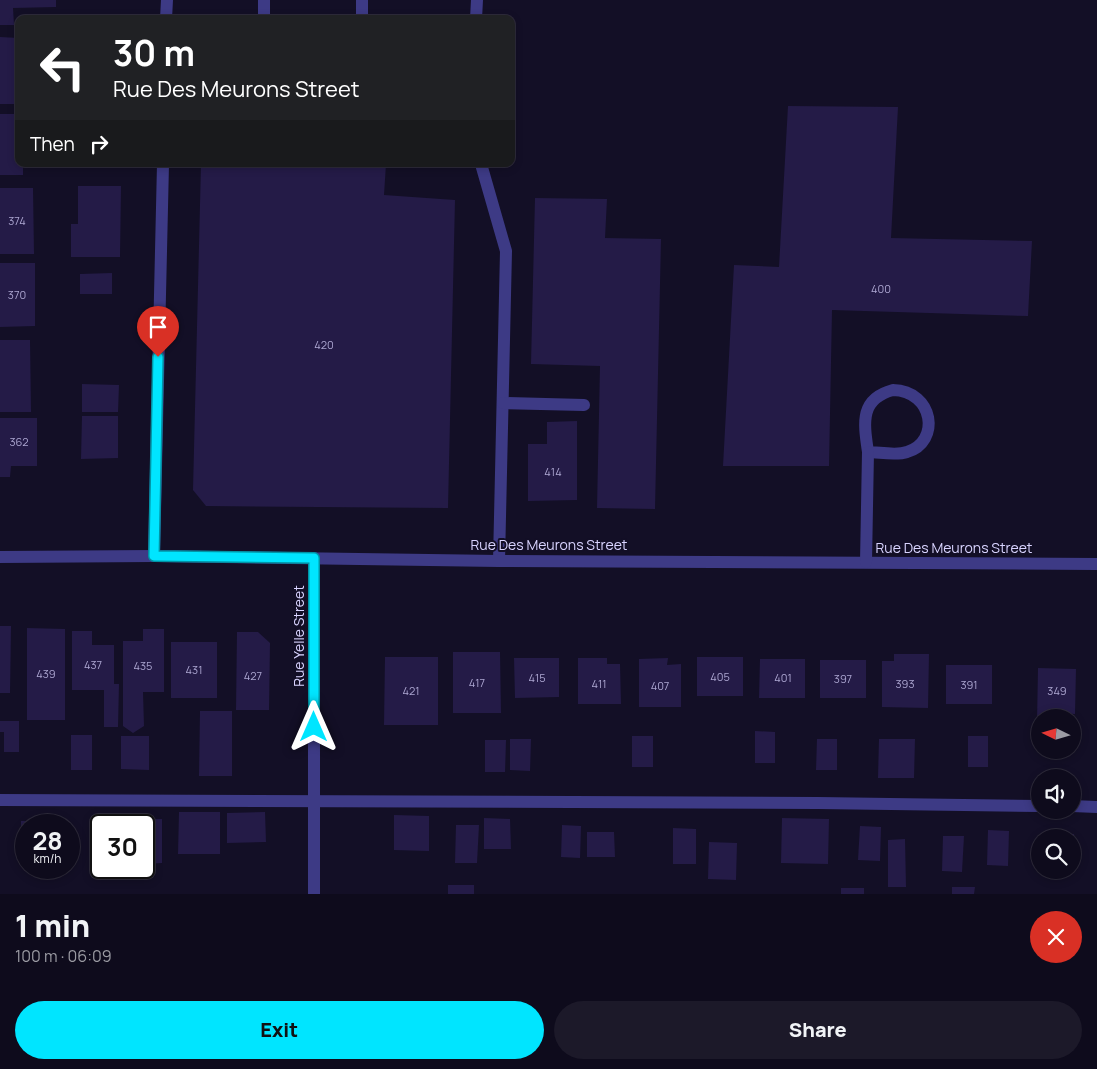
<!DOCTYPE html>
<html lang="en">
<head>
<meta charset="utf-8">
<style>
	:root { --surface:#0e0b1c; --page:#1c1929; --text:#f1f3f6; --muted:#9b9ba3; --line:#2e2b3b; --accent:#00e5ff }
	body { margin:0; font-family:Manrope,sans-serif; background:var(--page); color:var(--text); height:100vh; display:flex; flex-direction:column; font-size:19px; white-space:nowrap }
	* { box-sizing:border-box; margin:0 }
	p { font-size:16px; color:var(--muted) }
	.icon { flex:none; width:28px; height:28px; fill:none; stroke:currentColor; stroke-width:2; stroke-linecap:round; stroke-linejoin:round }
	.map { position:relative; height:894px; overflow:hidden }
	.details { display:flex; flex-direction:column; background:var(--surface); flex:1 }
	.details>* { flex:none }
	.hud { position:absolute; left:15px; top:15px; width:500px; height:152px; border-radius:10px; box-shadow:0 2px 8px #0003,0 0 0 1px var(--line); background:#202124; color:#fff; overflow:hidden }
	.needle { width:32px; rotate:275deg }
	.fabs { position:absolute; left:1031px; top:709px; display:grid; gap:10px }
	.fabs a { display:grid; place-items:center; width:50px; height:50px; border-radius:50%; background:var(--surface); box-shadow:0 2px 8px #0003,0 0 0 1px var(--line); font-size:25px }
	.speed { position:absolute; left:15px; top:814px; display:flex; gap:10px; font-size:25px; font-weight:700; text-align:center }
	.speed>* { display:grid; place-content:center; width:65px; height:65px; border-radius:50%; background:var(--surface); box-shadow:0 2px 8px #0003,0 0 0 1px var(--line); line-height:1 }
	.speed small { font-size:12px; font-weight:400 }
	.speed .limit { border:2px solid #111; border-radius:8px; background:#fff; color:#111 }
	.pin { position:absolute; display:grid; place-items:center; width:42px; height:42px; color:#fff; margin:-51px -21px; border-radius:50% 50% 50% 0; rotate:-45deg; box-shadow:0 0 5px #0007 }
	.pin .icon { rotate:45deg }
	.me { position:absolute; width:55px; margin:-28px; rotate:0deg; stroke-linejoin:round; filter:drop-shadow(0 0 4px #0008) }
	.turn { display:flex; align-items:center; gap:18px; height:105px; padding:0 15px; font-size:22px }
	.turn .icon { width:65px; height:65px; stroke-width:2.5 }
	.turn b { display:block; font-size:35px; line-height:42px }
	.then { display:flex; align-items:center; height:48px; padding:0 15px; background:#0003; gap:10px; font-size:19px }
	.round { display:grid; place-items:center; flex:none; width:52px; height:52px; border-radius:26px; background:var(--page) }
	.summary { display:flex; align-items:center; justify-content:space-between; height:85px; padding:0 15px }
	h1 { font-size:30px; font-weight:800; line-height:38px }
	.action { display:flex; gap:10px; margin-top:auto; padding:10px 15px }
	.action a { flex:1; height:58px; border-radius:30px; background:var(--accent); color:#111; font-size:20px; font-weight:800; line-height:58px; text-align:center }
	.action a+a { background:var(--page); color:var(--text) }
	.map>svg:first-child { display:block }
	.building { fill:#241b47 }
	.lines { fill:none; stroke-linecap:round; stroke-linejoin:round }
	.minor { stroke:#3d3a85; stroke-width:12 }
	.route-casing { stroke:#0095a6; stroke-width:12 }
	.route { stroke:#00e5ff; stroke-width:9 }
	.labels { text-anchor:middle; stroke-width:4; stroke-linejoin:round; paint-order:stroke }
	.number-label { font-size:11px; fill:#aca6d1 }
	.street-label { font-size:14px; fill:#d9d4ff; stroke:#130f26 }
</style>
</head>
<body>
<div class="map">
<svg width="1097" height="894" viewBox="0 0 1097 894">
	<rect width="100%" height="100%" fill="#130f26"/>
	<g class="building">
		<path d="M 0,0 L 56,0 L 56,7 L 13,8 L 14,25 L 0,25 Z"/>
		<path d="M 0,37 L 19,38 L 19,104 L 0,104 Z"/>
		<path d="M 788,106 L 898,107 L 891,238 L 1032,241 L 1028,316 L 832,310 L 829,466 L 723,466 L 734,265 L 779,267 Z"/>
		<path d="M 0,114 L 19,114 L 19,164 L 23,164 L 23,175 L 0,175 Z"/>
		<path d="M 201,164 L 386,164 L 384,195 L 455,200 L 448,508 L 206,506 L 193,490 Z"/>
		<path d="M 78,186 L 121,186 L 120,257 L 71,257 L 71,224 L 78,224 Z"/>
		<path d="M 0,188 L 33,188 L 34,254 L 0,254 Z"/>
		<path d="M 535,198 L 607,199 L 605,238 L 661,239 L 655,509 L 597,508 L 600,366 L 531,364 Z"/>
		<path d="M 0,263 L 35,263 L 35,326 L 0,327 Z"/>
		<path d="M 112,273 L 112,294 L 80,294 L 80,274 Z"/>
		<path d="M 0,340 L 30,340 L 31,412 L 0,412 Z"/>
		<path d="M 82,384 L 119,385 L 118,412 L 82,412 Z"/>
		<path d="M 82,416 L 118,416 L 118,458 L 81,459 Z"/>
		<path d="M 0,418 L 37,418 L 37,466 L 11,466 L 10,477 L 0,477 Z"/>
		<path d="M 577,421 L 577,500 L 528,501 L 528,444 L 547,444 L 547,422 Z"/>
		<path d="M 0,626 L 11,626 L 10,693 L 0,693 Z"/>
		<path d="M 27,628 L 65,629 L 65,720 L 27,720 Z"/>
		<path d="M 143,629 L 164,629 L 164,692 L 143,692 L 144,726 L 133,733 L 123,726 L 123,641 L 143,641 Z"/>
		<path d="M 72,631 L 92,631 L 92,645 L 114,645 L 114,684 L 119,684 L 118,727 L 104,727 L 104,690 L 72,690 Z"/>
		<path d="M 237,632 L 258,632 L 270,643 L 269,710 L 236,710 Z"/>
		<rect x="171" y="642" width="46" height="56"/>
		<path d="M 453,652 L 500,652 L 501,713 L 453,713 Z"/>
		<path d="M 894,654 L 929,654 L 928,708 L 882,707 L 882,661 L 894,661 Z"/>
		<path d="M 385,657 L 438,657 L 438,725 L 384,725 Z"/>
		<rect x="697" y="657" width="46" height="39"/>
		<path d="M 514,658 L 559,658 L 559,697 L 515,698 Z"/>
		<path d="M 578,658 L 607,658 L 607,664 L 620,664 L 621,704 L 578,704 Z"/>
		<path d="M 668,658 L 667,665 L 681,664 L 681,707 L 639,707 L 639,659 Z"/>
		<path d="M 760,659 L 805,659 L 805,698 L 759,698 Z"/>
		<rect x="820" y="660" width="46" height="38"/>
		<rect x="946" y="665" width="46" height="39"/>
		<path d="M 1038,668 L 1076,669 L 1075,714 L 1056,713 L 1056,718 L 1040,718 L 1040,722 L 1037,722 Z"/>
		<path d="M 200,711 L 232,711 L 232,776 L 199,776 Z"/>
		<path d="M 0,721 L 19,721 L 19,752 L 4,752 L 4,732 L 0,732 Z"/>
		<path d="M 755,731 L 775,732 L 775,763 L 755,763 Z"/>
		<rect x="71" y="735" width="21" height="35"/>
		<path d="M 121,736 L 149,736 L 149,770 L 121,769 Z"/>
		<rect x="632" y="736" width="21" height="31"/>
		<rect x="968" y="736" width="20" height="31"/>
		<path d="M 510,739 L 531,739 L 530,771 L 510,770 Z"/>
		<path d="M 817,739 L 837,739 L 837,770 L 816,770 Z"/>
		<path d="M 879,739 L 915,739 L 914,778 L 878,778 Z"/>
		<path d="M 485,740 L 506,740 L 505,772 L 485,772 Z"/>
		<path d="M 179,812 L 220,812 L 220,854 L 178,854 Z"/>
		<path d="M 265,812 L 266,842 L 227,843 L 227,813 Z"/>
		<path d="M 394,815 L 429,816 L 429,851 L 394,850 Z"/>
		<path d="M 484,818 L 510,819 L 511,849 L 484,849 Z"/>
		<path d="M 782,818 L 829,819 L 828,864 L 781,863 Z"/>
		<path d="M 162,819 L 162,863 L 144,864 L 144,825 L 121,825 L 121,820 Z"/>
		<path d="M 21,821 L 68,821 L 68,825 L 26,825 L 26,860 L 21,860 Z"/>
		<path d="M 456,825 L 479,825 L 477,863 L 455,863 Z"/>
		<path d="M 562,825 L 581,826 L 580,858 L 561,857 Z"/>
		<path d="M 860,826 L 881,827 L 880,861 L 858,860 Z"/>
		<path d="M 673,828 L 696,829 L 696,864 L 673,864 Z"/>
		<path d="M 988,830 L 1009,831 L 1008,866 L 987,865 Z"/>
		<path d="M 587,832 L 614,832 L 615,857 L 587,857 Z"/>
		<path d="M 1041,833 L 1074,834 L 1074,838 L 1041,838 Z"/>
		<path d="M 943,836 L 964,836 L 962,872 L 942,871 Z"/>
		<path d="M 905,839 L 906,887 L 888,887 L 888,840 Z"/>
		<path d="M 709,842 L 737,843 L 736,880 L 708,879 Z"/>
		<path d="M 1040,870 L 1073,870 L 1072,875 L 1040,873 Z"/>
		<rect x="448" y="885" width="26" height="9"/>
		<path d="M 952,887 L 975,887 L 974,894 L 952,894 Z"/>
		<rect x="841" y="888" width="23" height="6"/>
	</g>
	<g class="lines">
		<g class="minor">
			<path d="M 166,19 L 167,0"/>
			<path d="M 264,19 L 264,0"/>
			<path d="M 362,19 L 362,0"/>
			<path d="M 476,19 L 477,0"/>
			<path d="M 481,164 L 506,251 L 499,561"/>
			<path d="M 893,390 C 934,391 941,442 907,452 C 896,456 879,452 868,452 C 864,424 859,399 893,390 Z"/>
			<path d="M 503,403 L 584,405"/>
			<path d="M 154,556 L 163,164"/>
			<path d="M 0,557 L 154,556 L 499,561 L 1097,564"/>
			<path d="M 866,562 L 868,452"/>
			<path d="M 0,800 L 818,803 L 1040,806"/>
			<path d="M 1072,806 L 1097,807"/>
			<path d="M 314,894 L 314,558"/>
		</g>
	</g>
	<g class="lines">
		<defs>
			<path id="route" d="M 158,357 L 154,556 L 314,558 L 314,727"/>
		</defs>
		<use href="#route" class="route-casing"/>
		<use href="#route" class="route"/>
	</g>
	<g class="labels">
		<g class="number-label">
			<text x="17" y="225">374</text>
			<text x="881" y="293">400</text>
			<text x="17" y="299">370</text>
			<text x="324" y="349">420</text>
			<text x="19" y="446">362</text>
			<text x="553" y="476">414</text>
			<text x="93" y="669">437</text>
			<text x="143" y="670">435</text>
			<text x="194" y="674">431</text>
			<text x="46" y="678">439</text>
			<text x="253" y="680">427</text>
			<text x="720" y="681">405</text>
			<text x="537" y="682">415</text>
			<text x="783" y="682">401</text>
			<text x="843" y="683">397</text>
			<text x="477" y="687">417</text>
			<text x="599" y="688">411</text>
			<text x="905" y="688">393</text>
			<text x="969" y="689">391</text>
			<text x="660" y="690">407</text>
			<text x="411" y="695">421</text>
			<text x="1057" y="695">349</text>
		</g>
		<g class="street-label">
			<text x="549" y="550">Rue Des Meurons Street</text>
			<text x="954" y="553">Rue Des Meurons Street</text>
			<text transform="translate(299 636) rotate(-90)" y="5">Rue Yelle Street</text>
		</g>
	</g>
</svg>
<div class="fabs">
<a><svg class="needle" viewBox="-14 -14 28 28"><path d="M0-13l5 13h-10z" fill="#e53935"/><path d="M0 13l5-13h-10z" fill="#9b9ba3"/></svg></a>
<a><svg class="icon" aria-label="sound" viewBox="0 0 24 24"><path d="M4 9h4l5-4v14l-5-4H4zM17 9q2 3 0 6"/></svg></a>
<a><svg class="icon" aria-label="search" viewBox="0 0 24 24"><circle cx="10" cy="10" r="6"/><path d="M15 15l6 6"/></svg></a>
</div>
<div class="speed"><div>28<small>km/h</small></div><div class="limit">30</div></div>
<div class="pin" style="left:158px;top:357px;background:#d93025"><svg class="icon" aria-label="arrive" viewBox="0 0 24 24"><path d="M6 21V4h12l-3 4 3 4H6"/></svg></div>
<svg class="me" style="left:314px;top:727px" viewBox="-20 -20 40 40"><path d="M0-17L14 15 0 8-14 15z" fill="#00e5ff" stroke="#fff" stroke-width="4"/></svg>
<div class="hud">
<div class="turn"><svg class="icon" aria-label="left" viewBox="0 0 24 24"><path d="M17 20v-9H6M10 6l-5 5 5 5"/></svg><div><b>30 m</b>Rue Des Meurons Street</div></div>
<div class="then">Then<svg class="icon" aria-label="right" viewBox="0 0 24 24"><path d="M7 20v-9h11M14 6l5 5-5 5"/></svg></div>
</div>
</div>
<section class="details">
<div class="summary"><div><h1>1 min</h1><p>100 m · 06:09</p></div><a class="round" style="background:#d93025;color:#fff"><svg class="icon" aria-label="close" viewBox="0 0 24 24"><path d="M6 6l12 12M18 6L6 18"/></svg></a></div>
<div class="action"><a>Exit</a><a>Share</a></div>
</section>
</body>
</html>
